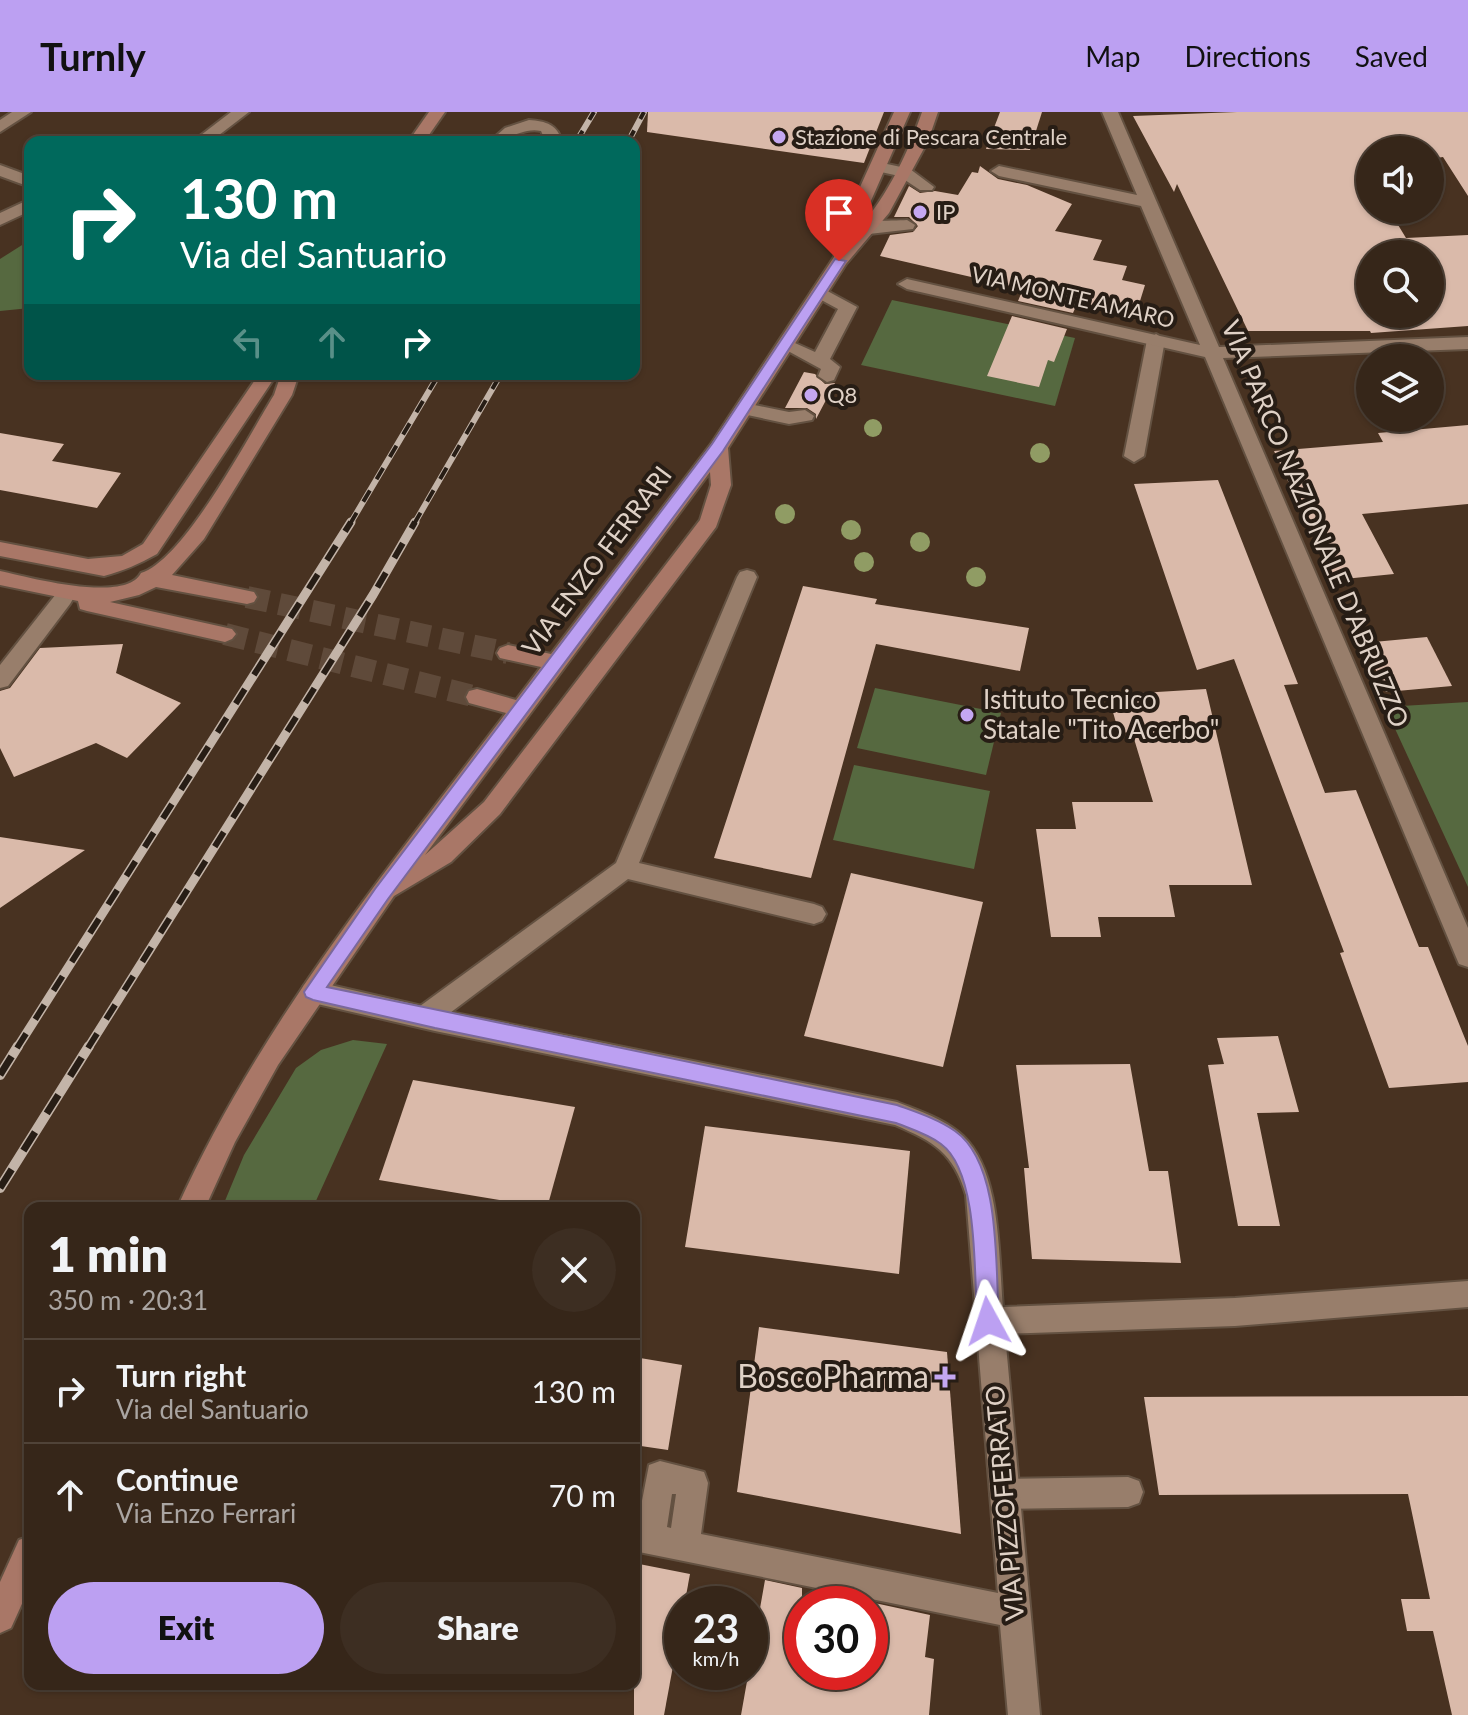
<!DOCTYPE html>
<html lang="en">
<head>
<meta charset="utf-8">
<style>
	:root { --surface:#362619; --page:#3d2e22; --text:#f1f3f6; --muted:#aaa5a2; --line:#504338; --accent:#bca0f2 }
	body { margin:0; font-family:Lato,sans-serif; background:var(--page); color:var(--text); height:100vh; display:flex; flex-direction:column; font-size:30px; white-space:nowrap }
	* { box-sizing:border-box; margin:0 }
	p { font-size:26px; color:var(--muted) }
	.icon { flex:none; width:44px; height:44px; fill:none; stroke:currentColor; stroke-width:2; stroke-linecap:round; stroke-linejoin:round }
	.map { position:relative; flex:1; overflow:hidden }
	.panel { position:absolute; left:24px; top:1090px; width:616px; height:488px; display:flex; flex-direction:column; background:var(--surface); border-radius:16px; box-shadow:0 2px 6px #0004,0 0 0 2px var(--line) }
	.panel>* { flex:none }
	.banner { position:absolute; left:24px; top:24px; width:616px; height:244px; border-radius:16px; box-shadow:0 2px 6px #0004,0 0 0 2px var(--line); background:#00695c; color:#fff; overflow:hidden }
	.tools { position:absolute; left:1356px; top:24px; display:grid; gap:16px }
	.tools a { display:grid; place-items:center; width:88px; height:88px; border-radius:50%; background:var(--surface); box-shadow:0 2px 6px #0004,0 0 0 2px var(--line); font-size:40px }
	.speed { position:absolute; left:664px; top:1474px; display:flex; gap:16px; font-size:40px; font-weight:700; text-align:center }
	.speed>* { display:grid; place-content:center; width:104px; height:104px; border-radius:50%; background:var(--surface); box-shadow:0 2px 6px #0004,0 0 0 2px var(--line); line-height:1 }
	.speed small { font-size:20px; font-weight:400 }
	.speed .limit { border:12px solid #d22; background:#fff; color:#111 }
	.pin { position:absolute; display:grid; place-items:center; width:68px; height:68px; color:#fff; margin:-82px -34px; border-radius:50% 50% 50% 0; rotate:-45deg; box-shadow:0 0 8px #0007 }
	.pin .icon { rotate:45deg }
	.me { position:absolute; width:88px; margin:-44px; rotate:355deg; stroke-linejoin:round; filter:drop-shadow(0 0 6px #0008) }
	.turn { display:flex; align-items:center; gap:28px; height:168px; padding:0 24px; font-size:36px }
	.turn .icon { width:104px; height:104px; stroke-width:2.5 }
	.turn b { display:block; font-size:56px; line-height:68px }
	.lanes { display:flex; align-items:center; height:76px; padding:0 24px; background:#0003; justify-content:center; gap:40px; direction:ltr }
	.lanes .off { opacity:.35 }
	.round { display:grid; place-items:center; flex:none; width:84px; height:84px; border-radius:42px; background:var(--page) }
	.summary { display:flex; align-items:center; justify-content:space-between; height:136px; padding:0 24px }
	h1 { font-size:48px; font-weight:800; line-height:60px }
	.button { display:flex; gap:16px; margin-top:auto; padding:16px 24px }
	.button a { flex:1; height:92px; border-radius:48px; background:var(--accent); color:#111; font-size:32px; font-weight:800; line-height:92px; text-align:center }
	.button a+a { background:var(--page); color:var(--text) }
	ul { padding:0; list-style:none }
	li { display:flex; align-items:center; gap:24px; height:104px; padding:0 24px; border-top:2px solid var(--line) }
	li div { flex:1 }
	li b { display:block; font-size:30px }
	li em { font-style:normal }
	header { display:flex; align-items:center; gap:48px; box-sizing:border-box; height:112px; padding:0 40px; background:var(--accent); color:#111 }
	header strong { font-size:38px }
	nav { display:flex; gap:44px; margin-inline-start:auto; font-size:28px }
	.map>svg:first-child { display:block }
	.green { fill:#566940 }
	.building { fill:#dabaaa; fill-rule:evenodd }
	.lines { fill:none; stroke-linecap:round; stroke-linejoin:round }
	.secondary-tunnel { stroke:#5f4a3a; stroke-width:22; stroke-dasharray:22 11; stroke-linecap:butt }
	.lane-casing { stroke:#635141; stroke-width:4 }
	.street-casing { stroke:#635141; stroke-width:4 }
	.secondary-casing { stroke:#635141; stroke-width:4 }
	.lane { fill:#987e6b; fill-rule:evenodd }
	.street { fill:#987e6b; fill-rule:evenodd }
	.secondary { fill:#a97767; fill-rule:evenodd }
	.rail-far2-casing { stroke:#c3b4a8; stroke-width:6 }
	.rail-far1-casing { stroke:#c3b4a8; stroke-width:9 }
	.rail-casing { stroke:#c3b4a8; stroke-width:10 }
	.rail-far2 { stroke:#271d15; stroke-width:4; stroke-dasharray:13; stroke-linecap:butt }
	.rail-far1 { stroke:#271d15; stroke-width:6; stroke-dasharray:17; stroke-linecap:butt }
	.rail { stroke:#271d15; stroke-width:7; stroke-dasharray:22; stroke-linecap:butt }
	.tree { fill:#909c64 }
	.route { fill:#bca0f2; stroke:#7a689d; stroke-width:2 }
	.poi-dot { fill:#c4a7f1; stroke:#271d15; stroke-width:3 }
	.labels { text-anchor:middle; stroke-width:8; stroke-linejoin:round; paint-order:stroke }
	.far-poi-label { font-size:22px; fill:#dfd1c6; stroke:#271d15; text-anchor:start }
	.far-street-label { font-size:22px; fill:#dfd1c6; stroke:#271d15 }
	.street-label { font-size:26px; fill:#dfd1c6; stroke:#271d15 }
	.poi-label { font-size:26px; fill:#dfd1c6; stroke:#271d15; text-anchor:start }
	.near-poi-label { font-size:32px; fill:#dfd1c6; stroke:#271d15; text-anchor:end }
</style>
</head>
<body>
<header>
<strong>Turnly</strong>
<nav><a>Map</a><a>Directions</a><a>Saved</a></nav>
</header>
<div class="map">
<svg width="1468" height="1603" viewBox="0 0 1468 1603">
	<rect width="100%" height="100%" fill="#483221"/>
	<g class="green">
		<path d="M 30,128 L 30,196 L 0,199 L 0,147 Z"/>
		<path d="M 892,188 L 1075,226 L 1055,294 L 861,253 Z"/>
		<path d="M 875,576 L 1001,601 L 986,663 L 857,636 Z"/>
		<path d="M 1468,590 L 1468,775 L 1385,595 Z"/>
		<path d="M 854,653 L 990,679 L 974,757 L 833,728 Z"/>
		<path d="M 353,928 L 387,932 L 315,1091 L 278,1088 L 274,1096 L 222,1096 L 244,1043 L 296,956 L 321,938 Z"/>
	</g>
	<g class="building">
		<path d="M 648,0 L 884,0 L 864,51 L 647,20 Z"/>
		<path d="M 1000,0 L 1042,0 L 1030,38 L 986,37 Z"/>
		<path d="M 1237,0 L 1468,0 L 1468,84 L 1443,45 L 1430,47 L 1430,38 L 1370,38 L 1370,55 L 1363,56 L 1370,67 L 1370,98 L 1389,98 L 1406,126 L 1468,123 L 1468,214 L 1371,221 L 1370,219 L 1248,219 L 1177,72 L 1174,80 L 1133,4 ZM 1370,142 L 1430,142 L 1430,202 L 1370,202 Z"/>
		<path d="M 980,54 L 998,67 L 1027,73 L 1072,92 L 1055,119 L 1102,128 L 1093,148 L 1127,154 L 1122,168 L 1145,173 L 1135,205 L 1076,194 L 1073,201 L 1018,189 L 1023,177 L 880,144 L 890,123 L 913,120 L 918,114 L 909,105 L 894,105 L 909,74 L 920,81 L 935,79 L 958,83 L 972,60 L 978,61 Z"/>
		<path d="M 1012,204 L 1067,217 L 1054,250 L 1048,248 L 1039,275 L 987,264 Z"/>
		<path d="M 804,260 L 815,262 L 825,272 L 835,271 L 816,307 L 816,302 L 807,296 L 785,296 Z"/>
		<path d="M 1468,313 L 1468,392 L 1362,402 L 1394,462 L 1334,468 L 1274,339 L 1383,330 L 1378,321 Z"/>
		<path d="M 0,321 L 64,332 L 52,349 L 121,361 L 97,396 L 0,378 Z"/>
		<path d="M 1218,368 L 1298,572 L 1284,573 L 1325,681 L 1356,678 L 1419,835 L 1428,835 L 1468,934 L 1468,970 L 1389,976 L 1340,841 L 1344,840 L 1234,547 L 1197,558 L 1134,372 Z"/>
		<path d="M 803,474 L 877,487 L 875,492 L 1029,516 L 1020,559 L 876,532 L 811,766 L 714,746 Z"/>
		<path d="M 1427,525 L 1452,574 L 1386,580 L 1363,531 Z"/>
		<path d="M 123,532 L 116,561 L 181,591 L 127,646 L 96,631 L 14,665 L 0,636 L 0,579 L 10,576 L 40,536 Z"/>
		<path d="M 1206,577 L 1252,773 L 1169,773 L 1175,805 L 1098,805 L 1101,825 L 1051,825 L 1036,717 L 1076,717 L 1072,690 L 1153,690 L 1132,620 L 1119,621 L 1108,583 Z"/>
		<path d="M 0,725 L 85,738 L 0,796 Z"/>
		<path d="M 851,761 L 983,790 L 943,955 L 804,924 Z"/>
		<path d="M 1278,924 L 1299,1000 L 1257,1001 L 1280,1114 L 1238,1114 L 1208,953 L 1224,952 L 1217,926 Z"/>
		<path d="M 1130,952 L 1149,1059 L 1168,1059 L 1181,1151 L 1032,1147 L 1024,1056 L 1029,1056 L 1016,953 Z"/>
		<path d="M 413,968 L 575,995 L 547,1096 L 379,1068 Z"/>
		<path d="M 705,1014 L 910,1039 L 899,1162 L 685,1135 Z"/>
		<path d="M 759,1215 L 947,1240 L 961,1422 L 737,1380 Z"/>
		<path d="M 634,1245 L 682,1253 L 668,1338 L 634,1333 Z"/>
		<path d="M 1468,1284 L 1468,1603 L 1452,1603 L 1433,1519 L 1407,1519 L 1401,1487 L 1430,1487 L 1408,1382 L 1159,1383 L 1144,1285 Z"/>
		<path d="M 634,1451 L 690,1462 L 664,1603 L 634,1603 Z"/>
		<path d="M 765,1468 L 802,1476 L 802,1560 L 870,1560 L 870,1490 L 930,1503 L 925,1545 L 934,1547 L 929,1603 L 741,1603 Z"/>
	</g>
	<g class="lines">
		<g class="secondary-tunnel">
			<path d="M 247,485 L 508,541"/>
			<path d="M 225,522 L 477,585"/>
		</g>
		<defs>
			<g id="lane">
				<path d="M 12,0 L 31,0 L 0,20 L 0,8 Z"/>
				<path d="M 231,0 L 249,0 L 210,30 L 192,30 Z"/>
				<path d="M 529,8 C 546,9 558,13 562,30 L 546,30 L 541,19 C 521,15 508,30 489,30 L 505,16 Z"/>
				<path d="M 878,50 L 910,57 L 934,75 L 932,78 L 920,78 L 899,64 L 872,58 L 870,55 Z"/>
				<path d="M 0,53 L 30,64 L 30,75 L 0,64 Z"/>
				<path d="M 30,87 L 30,99 L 0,113 L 0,101 Z"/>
				<path d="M 907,108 L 915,113 L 913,117 L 869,122 L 844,118 L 842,114 C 849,108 893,109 907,108 Z"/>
				<path d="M 820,175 L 857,195 L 830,247 L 840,255 L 834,268 L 827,270 L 818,264 L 821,257 L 777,233 L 786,227 L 815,240 L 838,197 L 814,184 L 811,180 Z"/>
				<path d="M 1156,222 L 1165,228 L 1144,344 L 1134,350 L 1124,344 L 1147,228 Z"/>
				<path d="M 745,291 L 789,300 L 805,298 L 814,304 L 812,308 L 789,312 L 738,301 L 736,297 L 738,293 Z"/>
				<path d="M 747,458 L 754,460 L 757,465 L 639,751 L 814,792 L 822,795 L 826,802 L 822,809 L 814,812 L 628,767 L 434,913 L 425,916 L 416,913 L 412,905 L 416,897 L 616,751 L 737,465 L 740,460 Z"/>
				<path d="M 1128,1365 L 1139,1369 L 1143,1380 L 1139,1391 L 1128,1395 L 1005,1397 L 994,1393 L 990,1382 L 994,1371 L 1005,1367 Z"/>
			</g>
			<g id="street">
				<path d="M 1102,0 L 1118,0 L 1219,235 L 1468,225 L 1468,237 L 1223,246 L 1468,816 L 1468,855 L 1459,852 L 1456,845 L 1205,245 L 907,177 L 898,172 L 907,167 L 1200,233 L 1141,94 L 999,64 L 991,59 L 999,54 L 1137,83 Z"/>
				<path d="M 63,480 L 70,482 L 73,487 L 70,492 L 8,574 L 0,576 L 0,553 L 56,482 Z"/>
				<path d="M 313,869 L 435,897 L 897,990 C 919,999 945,1007 963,1024 C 1002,1061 998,1144 1003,1195 L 1235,1186 L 1468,1169 L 1468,1195 L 1235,1214 L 1005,1222 L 1040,1603 L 1008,1603 L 1000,1513 L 634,1439 L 634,1409 L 638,1409 L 649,1353 L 660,1349 L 704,1360 L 708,1371 L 701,1422 L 998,1481 L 966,1083 C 953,1040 934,1030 895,1013 L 435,919 L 313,891 L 304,887 L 301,880 L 304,873 ZM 672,1382 L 676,1382 L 671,1416 L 667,1415 Z"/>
			</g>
			<g id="secondary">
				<path d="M 429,0 L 445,0 L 424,30 L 408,30 Z"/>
				<path d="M 894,0 L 910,0 L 859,116 C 888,83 908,41 922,0 L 938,0 L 928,29 L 889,101 L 846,152 L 728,336 L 731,373 L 716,415 L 500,702 L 451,750 L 394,784 L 278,953 L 235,1030 L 205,1096 L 177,1096 C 259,914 386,759 506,601 L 469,591 L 466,585 L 469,579 L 477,577 L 516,588 L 541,555 L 500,546 L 497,541 L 500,536 L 508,533 L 551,542 L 711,332 L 834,145 L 846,106 ZM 710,360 L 711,373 L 700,408 L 484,690 L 425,743 Z"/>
				<path d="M 259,262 L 277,262 L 157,442 C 139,452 123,459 104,464 L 0,444 L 0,430 L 88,447 L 122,444 L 143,432 Z"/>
				<path d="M 281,262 L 299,262 L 292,283 L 204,427 L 172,463 L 254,480 L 257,485 L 254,490 L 247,492 L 156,475 L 139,483 L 110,490 L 232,517 L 236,522 L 232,527 L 225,530 L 87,499 L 80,497 L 78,489 L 0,473 L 0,459 C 28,465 125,492 141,461 C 184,448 248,325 274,283 Z"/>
				<path d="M 30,1424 L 30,1474 L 11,1516 L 0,1521 L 0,1470 L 19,1428 Z"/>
			</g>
		</defs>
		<use href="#lane" class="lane-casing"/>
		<use href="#street" class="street-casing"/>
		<use href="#secondary" class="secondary-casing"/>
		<use href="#lane" class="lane"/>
		<use href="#street" class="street"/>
		<use href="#secondary" class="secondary"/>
		<defs>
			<g id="rail-far2">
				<path d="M 576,30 L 594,0"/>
				<path d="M 628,30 L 644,0"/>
				<path d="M 350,412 L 439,262"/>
				<path d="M 414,412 L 501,262"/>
			</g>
			<g id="rail-far1">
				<path d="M 17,936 L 351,410"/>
				<path d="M 88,936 L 373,483 L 415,410"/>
			</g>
			<g id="rail">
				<path d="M 0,963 L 18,934"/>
				<path d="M 0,1076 L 89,934"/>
			</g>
		</defs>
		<use href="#rail-far2" class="rail-far2-casing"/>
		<use href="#rail-far1" class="rail-far1-casing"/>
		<use href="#rail" class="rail-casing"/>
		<use href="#rail-far2" class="rail-far2"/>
		<use href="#rail-far1" class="rail-far1"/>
		<use href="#rail" class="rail"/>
	</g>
	<g class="tree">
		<circle cx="873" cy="316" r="9"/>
		<circle cx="1040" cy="341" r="10"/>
		<circle cx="785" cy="402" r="10"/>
		<circle cx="851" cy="418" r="10"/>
		<circle cx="920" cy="430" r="10"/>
		<circle cx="864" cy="450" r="10"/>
		<circle cx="976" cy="465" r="10"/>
	</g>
	<path class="route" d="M 835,147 L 846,149 L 723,339 L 388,787 L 327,875 L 897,993 C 916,1000 938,1007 955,1019 C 1002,1052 995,1156 999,1209 L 996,1216 L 988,1219 L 981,1216 L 977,1209 C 974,1163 979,1060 941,1032 C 928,1022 911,1017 896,1011 L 435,916 L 313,888 L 306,885 L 304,880 L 375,777 L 712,332 Z"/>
	<g class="poi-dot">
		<circle cx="779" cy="25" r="8"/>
		<circle cx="920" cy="100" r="8"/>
		<circle cx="811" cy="283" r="8"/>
		<circle cx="967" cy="603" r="8"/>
		<path d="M941 1253h8v8h8v8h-8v8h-8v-8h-8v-8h8z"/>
	</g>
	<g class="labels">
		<g class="far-poi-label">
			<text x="795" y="33">Stazione di Pescara Centrale</text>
			<text x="936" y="108">IP</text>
			<text x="827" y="291">Q8</text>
		</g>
		<g class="far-street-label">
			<text transform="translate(1073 185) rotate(13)" y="8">VIA MONTE AMARO</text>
		</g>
		<g class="street-label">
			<text transform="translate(1315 412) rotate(67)" y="9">VIA PARCO NAZIONALE D'ABRUZZO</text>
			<text transform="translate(597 449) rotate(-53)" y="9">VIA ENZO FERRARI</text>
			<text transform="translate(1005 1391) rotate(-95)" y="9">VIA PIZZOFERRATO</text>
		</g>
		<g class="poi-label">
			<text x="983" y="597">Istituto Tecnico<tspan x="983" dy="30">Statale "Tito Acerbo"</tspan></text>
		</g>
		<g class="near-poi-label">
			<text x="929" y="1276">BoscoPharma</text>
		</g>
	</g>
</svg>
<div class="tools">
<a><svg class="icon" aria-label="sound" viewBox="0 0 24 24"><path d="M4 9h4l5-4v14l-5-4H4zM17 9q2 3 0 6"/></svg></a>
<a><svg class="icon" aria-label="search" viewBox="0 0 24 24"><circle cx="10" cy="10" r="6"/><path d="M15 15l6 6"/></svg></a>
<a><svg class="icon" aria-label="layers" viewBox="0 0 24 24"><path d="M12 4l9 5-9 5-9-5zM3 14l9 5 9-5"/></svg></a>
</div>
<div class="speed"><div>23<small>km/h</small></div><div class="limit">30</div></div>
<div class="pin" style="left:839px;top:149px;background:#d93025"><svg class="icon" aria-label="arrive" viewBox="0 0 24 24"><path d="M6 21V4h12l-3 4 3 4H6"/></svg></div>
<svg class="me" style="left:988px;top:1209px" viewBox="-20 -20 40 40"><path d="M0-17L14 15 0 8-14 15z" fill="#bca0f2" stroke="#fff" stroke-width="4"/></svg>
<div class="banner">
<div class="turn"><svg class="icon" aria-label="right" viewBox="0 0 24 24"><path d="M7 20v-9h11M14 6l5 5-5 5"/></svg><div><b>130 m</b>Via del Santuario</div></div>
<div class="lanes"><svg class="icon off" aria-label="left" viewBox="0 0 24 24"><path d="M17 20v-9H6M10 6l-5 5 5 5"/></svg><svg class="icon off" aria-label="ahead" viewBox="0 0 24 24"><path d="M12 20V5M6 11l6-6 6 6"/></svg><svg class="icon" aria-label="right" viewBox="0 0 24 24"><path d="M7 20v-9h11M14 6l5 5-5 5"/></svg></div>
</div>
<section class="panel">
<div class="summary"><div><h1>1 min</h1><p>350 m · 20:31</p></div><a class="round"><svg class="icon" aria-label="close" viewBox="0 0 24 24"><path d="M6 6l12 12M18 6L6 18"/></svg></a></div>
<ul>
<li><svg class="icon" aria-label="right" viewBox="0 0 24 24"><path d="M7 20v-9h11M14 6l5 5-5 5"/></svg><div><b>Turn right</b><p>Via del Santuario</p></div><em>130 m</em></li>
<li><svg class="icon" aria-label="ahead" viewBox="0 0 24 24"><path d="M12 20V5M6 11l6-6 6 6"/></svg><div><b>Continue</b><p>Via Enzo Ferrari</p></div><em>70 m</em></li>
</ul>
<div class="button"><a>Exit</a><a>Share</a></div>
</section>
</div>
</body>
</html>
